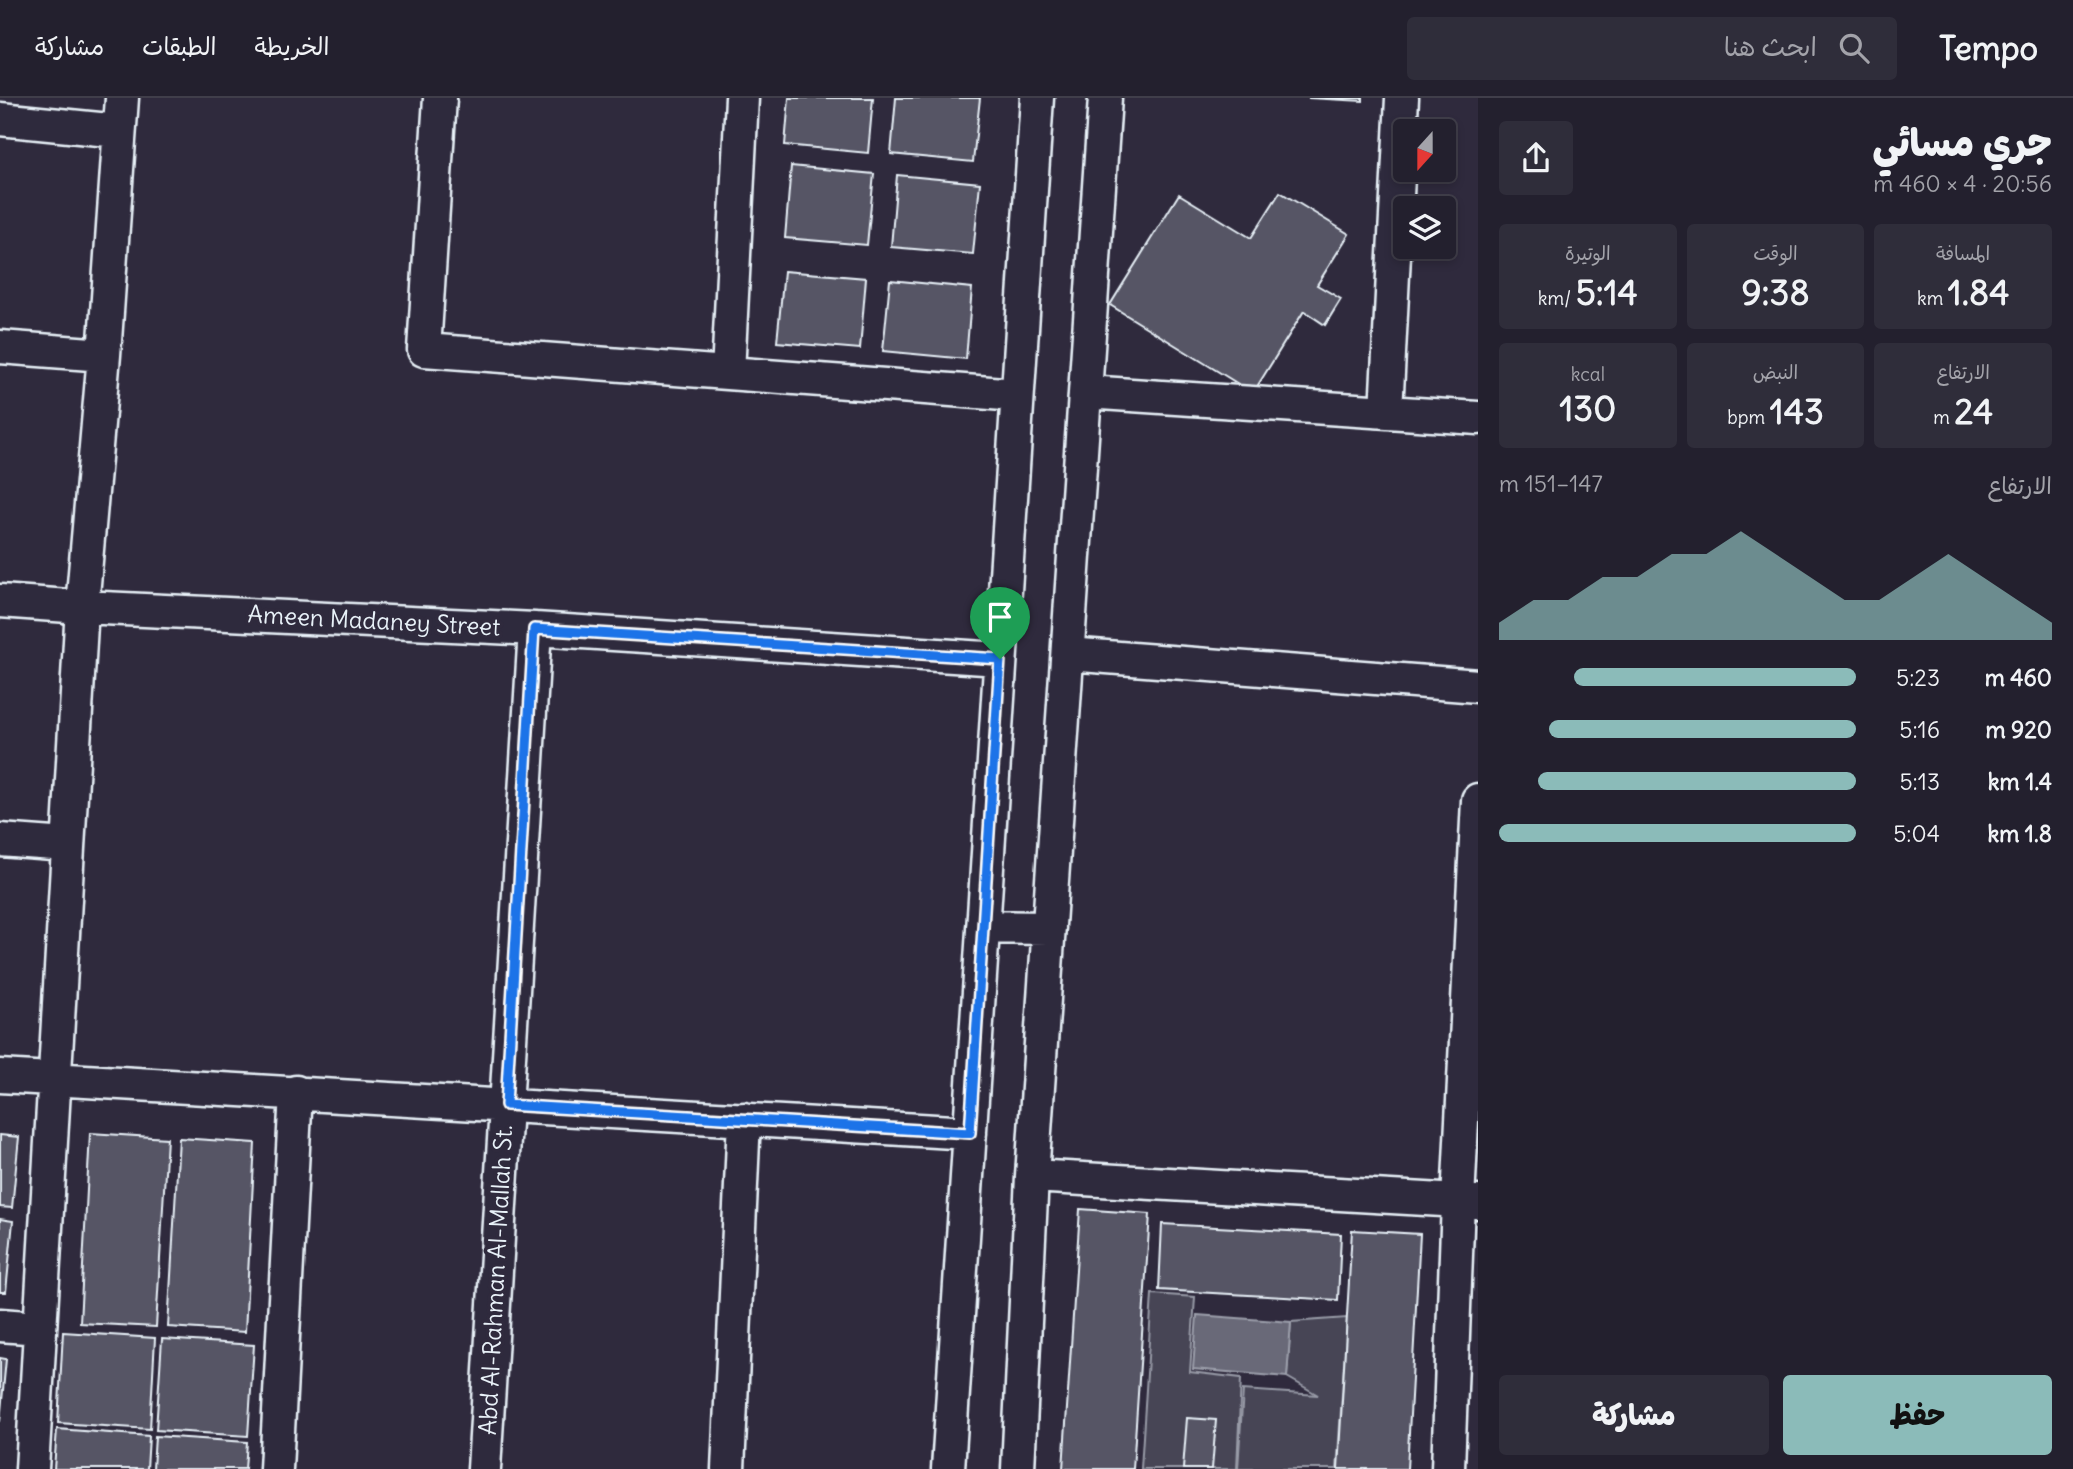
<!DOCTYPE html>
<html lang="ar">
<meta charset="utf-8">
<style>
body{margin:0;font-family:Delius,"Playpen Sans Arabic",sans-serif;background:#2f2d3a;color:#f1f3f6;direction:rtl;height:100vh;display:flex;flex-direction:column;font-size:26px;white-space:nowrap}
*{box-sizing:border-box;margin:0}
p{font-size:23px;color:#a3a3aa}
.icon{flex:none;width:38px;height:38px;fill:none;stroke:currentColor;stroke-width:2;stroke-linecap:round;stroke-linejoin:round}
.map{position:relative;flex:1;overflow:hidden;direction:ltr}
.side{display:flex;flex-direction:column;background:#23202e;width:595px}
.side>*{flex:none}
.needle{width:46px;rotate:201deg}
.buttons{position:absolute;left:1393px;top:21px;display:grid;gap:14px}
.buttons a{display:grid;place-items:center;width:63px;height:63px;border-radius:7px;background:#23202e;box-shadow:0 4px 10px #0003,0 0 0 2px #403e4a;font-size:35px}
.pin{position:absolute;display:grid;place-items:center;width:60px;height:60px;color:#fff;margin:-72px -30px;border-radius:50% 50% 50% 0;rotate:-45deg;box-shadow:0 0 7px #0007}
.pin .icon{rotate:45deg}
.round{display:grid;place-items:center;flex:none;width:74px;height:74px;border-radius:7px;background:#2f2d3a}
.summary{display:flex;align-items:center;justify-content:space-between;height:119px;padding:0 21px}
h1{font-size:38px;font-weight:800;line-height:52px}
.metrics{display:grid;grid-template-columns:repeat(3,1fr);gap:10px;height:119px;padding:7px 21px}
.metrics div{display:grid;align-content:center;border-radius:7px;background:#2f2d3a;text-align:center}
.metrics b{font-size:35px;font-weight:800}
.metrics small{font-size:19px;font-weight:400}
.metrics p{font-size:19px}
.chart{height:196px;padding:14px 21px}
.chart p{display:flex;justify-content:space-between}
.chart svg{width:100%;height:126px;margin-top:7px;fill:#8bbbb9;opacity:.7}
.cta{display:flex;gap:14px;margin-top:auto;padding:14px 21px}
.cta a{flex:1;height:80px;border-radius:7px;background:#8bbbb9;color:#111;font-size:28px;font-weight:800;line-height:80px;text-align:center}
.cta a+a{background:#2f2d3a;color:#f1f3f6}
ul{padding:0 21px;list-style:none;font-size:23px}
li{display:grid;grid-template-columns:112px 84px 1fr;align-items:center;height:52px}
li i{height:18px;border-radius:9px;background:#8bbbb9}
header{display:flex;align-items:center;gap:42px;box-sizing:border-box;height:98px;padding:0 35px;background:#23202e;border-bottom:2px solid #403e4a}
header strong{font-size:33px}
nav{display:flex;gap:38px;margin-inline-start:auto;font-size:24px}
.search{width:490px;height:63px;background:#2f2d3a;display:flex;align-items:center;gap:18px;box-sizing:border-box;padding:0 24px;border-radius:7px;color:#a3a3aa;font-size:26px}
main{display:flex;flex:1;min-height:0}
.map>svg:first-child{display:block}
.green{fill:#464455;stroke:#979aa6;stroke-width:2}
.water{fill:#696978;stroke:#9c9fab;stroke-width:2}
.building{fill:#575565;stroke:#e8f1f8;stroke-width:2}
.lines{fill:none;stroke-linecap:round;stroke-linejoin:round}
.minor-casing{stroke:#e8f1f8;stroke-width:37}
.minor{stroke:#2f2a3d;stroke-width:32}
.route-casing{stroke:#fff;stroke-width:14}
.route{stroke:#1a73e8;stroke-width:9}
.labels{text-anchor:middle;stroke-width:7;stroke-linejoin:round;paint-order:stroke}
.street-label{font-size:24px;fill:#e8f1f8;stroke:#2f2a3d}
</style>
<header>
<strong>Tempo</strong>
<div class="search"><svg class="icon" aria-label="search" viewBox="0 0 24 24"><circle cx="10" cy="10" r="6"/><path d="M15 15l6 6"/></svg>ابحث هنا</div>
<nav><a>الخريطة</a><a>الطبقات</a><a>مشاركة</a></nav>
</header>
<main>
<section class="side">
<div class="summary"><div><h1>جري مسائي</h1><p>20:56 · 4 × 460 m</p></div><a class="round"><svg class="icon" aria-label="share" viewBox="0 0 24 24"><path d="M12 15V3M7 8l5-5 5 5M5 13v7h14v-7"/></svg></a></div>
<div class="metrics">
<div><p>المسافة</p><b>1.84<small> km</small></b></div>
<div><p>الوقت</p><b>9:38</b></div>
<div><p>الوتيرة</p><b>5:14<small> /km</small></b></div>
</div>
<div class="metrics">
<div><p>الارتفاع</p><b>24<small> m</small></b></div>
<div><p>النبض</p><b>143<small> bpm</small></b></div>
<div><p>kcal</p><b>130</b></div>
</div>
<div class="chart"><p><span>الارتفاع</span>147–151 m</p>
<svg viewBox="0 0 160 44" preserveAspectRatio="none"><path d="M0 44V38L10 30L20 30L30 22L40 22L50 14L60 14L70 6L80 14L90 22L100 30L110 30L120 22L130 14L140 22L150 30L160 38V44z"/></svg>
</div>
<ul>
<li><b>460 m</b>5:23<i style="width:79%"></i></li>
<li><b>920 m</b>5:16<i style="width:86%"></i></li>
<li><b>1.4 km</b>5:13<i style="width:89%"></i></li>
<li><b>1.8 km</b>5:04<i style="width:100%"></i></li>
</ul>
<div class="cta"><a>حفظ</a><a>مشاركة</a></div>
</section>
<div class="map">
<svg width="1478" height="1371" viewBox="0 0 1478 1371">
<rect width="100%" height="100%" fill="#2f2a3d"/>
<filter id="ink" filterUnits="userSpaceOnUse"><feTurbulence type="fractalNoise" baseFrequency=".0143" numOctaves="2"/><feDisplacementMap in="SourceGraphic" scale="14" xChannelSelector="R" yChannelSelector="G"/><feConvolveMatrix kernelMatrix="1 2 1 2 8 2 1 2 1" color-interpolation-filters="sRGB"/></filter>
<g filter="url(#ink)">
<path class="green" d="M1152 1196 1195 1199 1190 1274 1241 1280 1237 1371H1141Z
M1347 1220 1337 1371H1238L1243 1292 1318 1297 1287 1279 1291 1224Z"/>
<path class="water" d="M1197 1217 1291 1224 1287 1279 1193 1271Z"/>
<path class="building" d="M789 0H873L868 55 785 47Z
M896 0H980L973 64 891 56Z
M1308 0H1363V3Z
M791 68 874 76 867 147 785 140Z
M897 77 980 85 973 156 891 149Z
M1280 94 1349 136 1317 187 1341 201 1325 227 1304 213 1253 295 1110 207 1179 96 1251 140Z
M784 173 866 180 860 251 777 244Z
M890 182 972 190 966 261 883 253Z
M90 1035 167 1040 156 1229 80 1225Z
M0 1037 19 1039 12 1110 0 1109Z
M179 1040 255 1045 245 1234 168 1229Z
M1080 1111 1150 1116 1133 1371H1063Z
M0 1121 13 1123 6 1194H0Z
M1162 1126 1341 1136 1338 1202 1159 1192Z
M1352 1132 1420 1136 1407 1371H1338Z
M63 1234 155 1240 150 1331 58 1325Z
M162 1241 254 1247 248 1338 156 1332Z
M0 1260 6 1261 0 1324Z
M1187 1320 1216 1322 1212 1371H1183Z
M57 1331 149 1338 147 1371H54Z
M155 1338 247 1344 245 1371H153Z"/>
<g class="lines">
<g class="minor-casing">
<path id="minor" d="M440 0 424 252 1017 297
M0 21 119 33
M0 249 104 257
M728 275 742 0
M1086 294 1478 320
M1386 314 1402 0
M0 503 82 509 535 531 1000 561
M1068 556 1478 588
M0 742 67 747
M983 829 1049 830
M0 978 970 1035
M1032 1078 1477 1104
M0 1227 40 1230
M32 1371 82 509 104 257 122 0
M276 1371 296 994
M484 1371 535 531
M728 1371 744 1021
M948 1371 1037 0
M1018 1371 1032 1078 1105 0
M1448 1371 1458 1103 1478 702"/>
</g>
<use href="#minor" class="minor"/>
</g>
</g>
<g class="lines" filter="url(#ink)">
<g class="route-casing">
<path id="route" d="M534 531 1000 561 970 1035 506 1007Z"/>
</g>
<use href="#route" class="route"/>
</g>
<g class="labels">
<g class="street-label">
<text transform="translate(374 523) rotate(3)" y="8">Ameen Madaney Street</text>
<text transform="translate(496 1182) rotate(-87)" y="8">Abd Al-Rahman Al-Mallah St.</text>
</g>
</g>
</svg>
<div class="buttons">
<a><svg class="needle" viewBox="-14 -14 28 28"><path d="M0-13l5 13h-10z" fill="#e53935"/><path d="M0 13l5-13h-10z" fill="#a3a3aa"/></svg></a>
<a><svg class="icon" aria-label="layers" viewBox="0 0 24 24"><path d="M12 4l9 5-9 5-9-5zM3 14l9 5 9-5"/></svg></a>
</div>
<div class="pin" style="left:1000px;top:561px;background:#1e9e55"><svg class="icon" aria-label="arrive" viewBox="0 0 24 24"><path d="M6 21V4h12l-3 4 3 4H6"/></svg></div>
</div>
</main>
